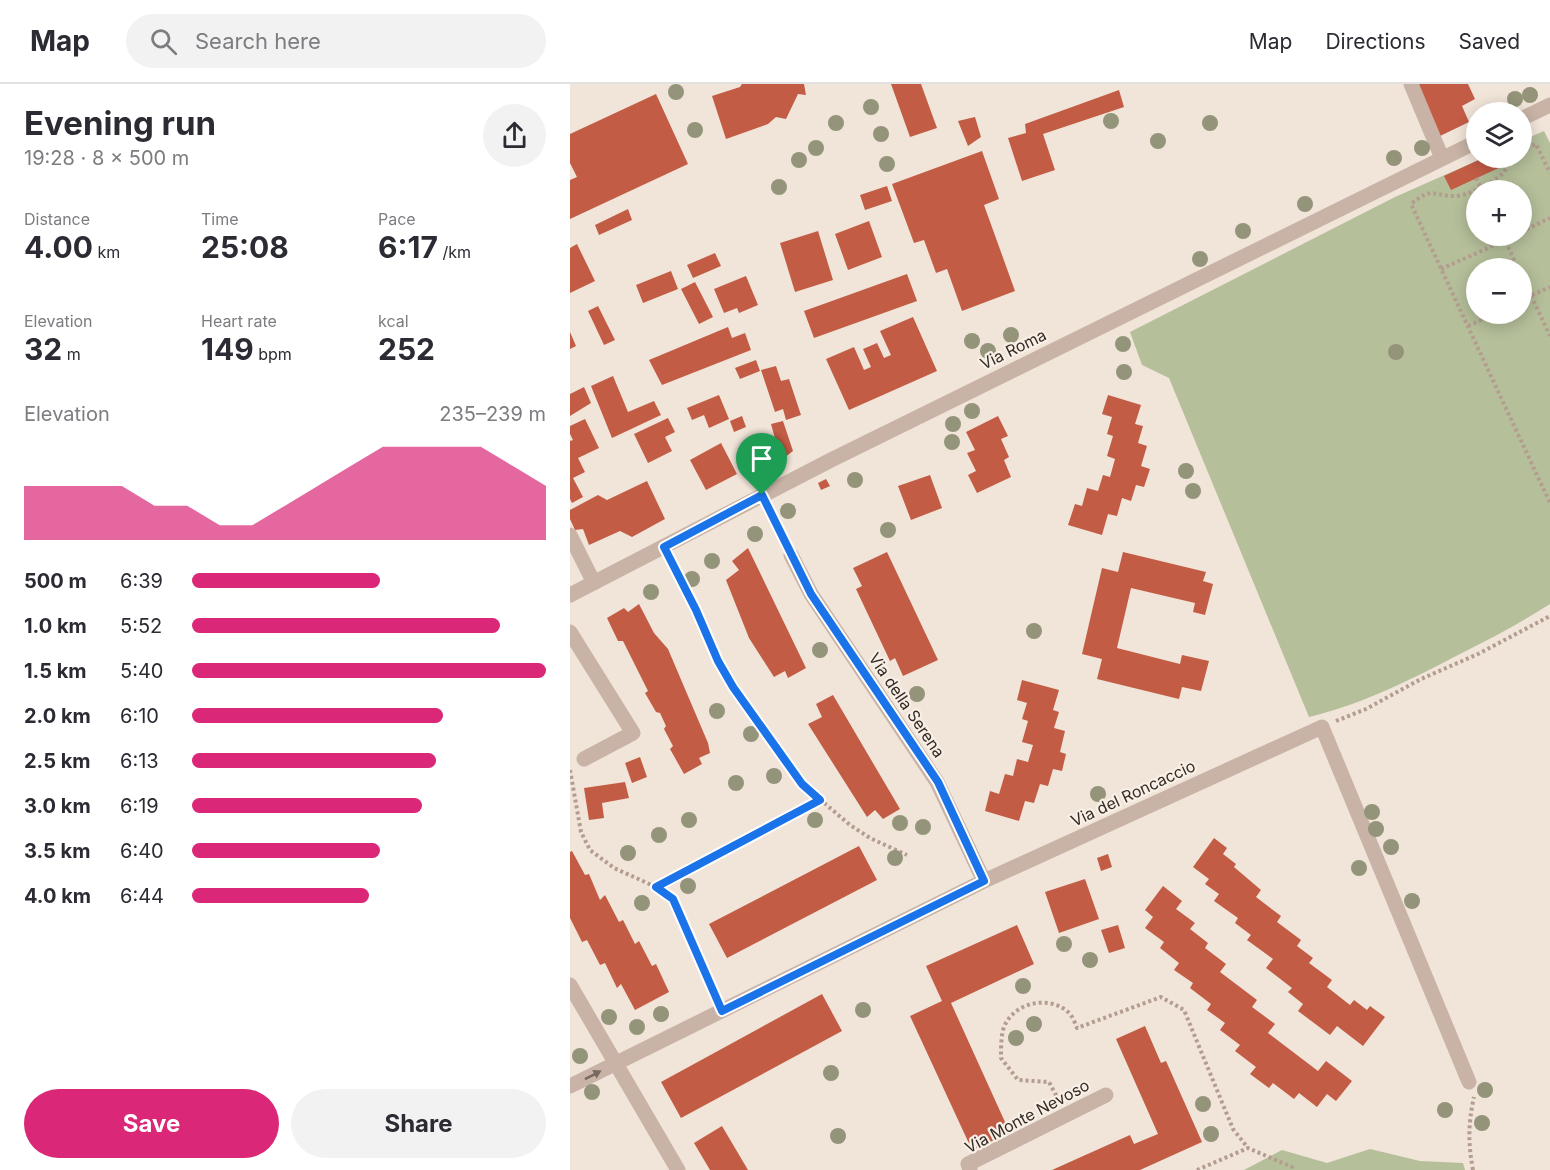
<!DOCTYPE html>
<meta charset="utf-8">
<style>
body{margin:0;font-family:Inter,sans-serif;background:#f2f2f3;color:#2b2b33;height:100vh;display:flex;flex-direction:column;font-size:22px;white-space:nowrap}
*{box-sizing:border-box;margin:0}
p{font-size:20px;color:#7c7c81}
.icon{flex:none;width:33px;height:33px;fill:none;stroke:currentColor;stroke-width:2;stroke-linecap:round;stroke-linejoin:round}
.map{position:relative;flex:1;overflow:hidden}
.panel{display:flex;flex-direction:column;background:#fff;width:570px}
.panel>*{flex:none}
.tools{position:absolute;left:896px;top:18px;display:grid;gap:12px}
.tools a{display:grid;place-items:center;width:66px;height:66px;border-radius:50%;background:#fff;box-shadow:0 3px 15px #0003;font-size:30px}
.pin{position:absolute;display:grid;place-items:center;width:51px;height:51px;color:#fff;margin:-62px -26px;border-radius:50% 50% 50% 0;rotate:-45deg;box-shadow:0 0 6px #0007}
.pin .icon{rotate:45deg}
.round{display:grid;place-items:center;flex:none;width:63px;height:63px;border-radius:32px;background:#f2f2f3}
.head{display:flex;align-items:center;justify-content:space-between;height:102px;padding:0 24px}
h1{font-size:33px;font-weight:700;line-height:45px}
.metrics{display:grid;grid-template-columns:repeat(3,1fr);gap:9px;height:102px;padding:6px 24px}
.metrics div{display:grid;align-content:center}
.metrics b{font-size:30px;font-weight:700}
.metrics small{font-size:16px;font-weight:400}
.metrics p{font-size:16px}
.chart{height:168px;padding:12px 24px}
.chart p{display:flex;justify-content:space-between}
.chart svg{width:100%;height:108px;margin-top:6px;fill:#db2777;opacity:.7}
.cta{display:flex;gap:12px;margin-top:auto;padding:12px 24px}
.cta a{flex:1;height:69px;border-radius:36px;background:#db2777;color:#fff;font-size:24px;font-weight:700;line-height:69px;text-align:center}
.cta a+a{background:#f2f2f3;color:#2b2b33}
ul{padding:0 24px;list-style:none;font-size:20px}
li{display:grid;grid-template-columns:96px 72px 1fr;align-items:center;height:45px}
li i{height:15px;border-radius:8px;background:#db2777}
header{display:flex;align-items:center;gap:36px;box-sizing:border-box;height:84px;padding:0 30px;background:#fff;border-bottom:2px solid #e1e1e2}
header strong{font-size:28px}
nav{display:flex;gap:33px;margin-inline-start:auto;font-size:21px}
.search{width:420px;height:54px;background:#f2f2f3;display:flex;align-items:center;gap:15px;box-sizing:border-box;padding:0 21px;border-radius:33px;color:#7c7c81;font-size:22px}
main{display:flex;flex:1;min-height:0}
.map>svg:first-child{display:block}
.green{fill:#b5bf9a;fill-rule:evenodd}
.building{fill:#c35c45}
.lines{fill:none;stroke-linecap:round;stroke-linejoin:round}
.path{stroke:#b49d90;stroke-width:4;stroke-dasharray:3 3;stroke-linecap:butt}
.minor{stroke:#c8b3a6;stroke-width:15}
.tree{fill:#939479}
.oneway{fill:#776860}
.route-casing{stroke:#fff;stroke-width:12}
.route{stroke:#1a73e8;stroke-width:8}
.labels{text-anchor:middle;stroke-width:4.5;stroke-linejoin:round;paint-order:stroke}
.street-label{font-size:16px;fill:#342a27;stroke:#f8efe5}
</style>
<header>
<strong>Map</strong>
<div class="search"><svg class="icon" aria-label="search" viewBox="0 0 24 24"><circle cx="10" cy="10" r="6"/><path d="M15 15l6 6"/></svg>Search here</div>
<nav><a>Map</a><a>Directions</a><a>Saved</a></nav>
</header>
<main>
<section class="panel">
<div class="head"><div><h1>Evening run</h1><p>19:28 · 8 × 500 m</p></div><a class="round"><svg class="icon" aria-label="share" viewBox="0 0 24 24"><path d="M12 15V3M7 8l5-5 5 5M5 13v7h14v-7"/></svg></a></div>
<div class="metrics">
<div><p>Distance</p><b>4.00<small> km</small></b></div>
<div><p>Time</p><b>25:08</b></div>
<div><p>Pace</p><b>6:17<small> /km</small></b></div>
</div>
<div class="metrics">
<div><p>Elevation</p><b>32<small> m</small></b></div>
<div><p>Heart rate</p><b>149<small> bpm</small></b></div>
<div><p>kcal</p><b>252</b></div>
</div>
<div class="chart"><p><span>Elevation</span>235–239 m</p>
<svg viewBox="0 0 160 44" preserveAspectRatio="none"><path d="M0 44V22L10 22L20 22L30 22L40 30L50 30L60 38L70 38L80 30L90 22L100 14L110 6L120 6L130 6L140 6L150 14L160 22V44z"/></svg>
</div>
<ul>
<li><b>500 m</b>6:39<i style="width:53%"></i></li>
<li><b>1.0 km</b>5:52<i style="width:87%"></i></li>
<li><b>1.5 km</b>5:40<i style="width:100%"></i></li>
<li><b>2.0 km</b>6:10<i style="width:71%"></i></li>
<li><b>2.5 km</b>6:13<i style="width:69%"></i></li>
<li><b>3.0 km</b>6:19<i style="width:65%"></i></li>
<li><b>3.5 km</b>6:40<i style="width:53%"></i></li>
<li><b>4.0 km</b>6:44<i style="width:50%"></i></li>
</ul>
<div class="cta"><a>Save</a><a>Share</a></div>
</section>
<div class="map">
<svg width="980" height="1086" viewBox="0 0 980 1086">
<rect width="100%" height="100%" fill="#f1e4d9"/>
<path class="green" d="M974 47 980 59V520C952 538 922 554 892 569 842 595 793 620 739 633L599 294 572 281 560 248 825 113 913 74H951V57ZM906 106H951V152H906ZM906 184H951V230H906Z
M800 1065 850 1077 893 1079 895 1086H674L712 1066 757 1079Z"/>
<path class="building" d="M172 0H234L236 11 228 10 216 35 206 33 198 40 156 55 142 12 170 3Z
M321 0H351L367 44 340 53Z
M845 0H898L905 15 892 22 899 38 868 53Z
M549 6 554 23 473 50 485 86 452 97 438 54 456 49 455 40Z
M86 10 118 80 0 135V96L7 93 0 79V50Z
M405 33 411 53 398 62 388 37Z
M412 67 429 115 414 121 445 207 392 227 377 185 366 189 354 156 344 159 322 100Z
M913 74H929L933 82 881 106 874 92Z
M317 102 322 117 295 126 290 111Z
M58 125 62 136 29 151 25 141Z
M299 137 312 173 278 186 265 150Z
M248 147 263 196 225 208 210 159Z
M7 160 25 197 0 209V164Z
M145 169 151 182 123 194 117 181Z
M101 187 108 205 73 219 66 201Z
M337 190 347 217 244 254 234 227Z
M176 192 188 221 169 229 167 224 154 229 144 205Z
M125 198 143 233 129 240 111 205Z
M28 222 45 256 34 261 18 227Z
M343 233 367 287 279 326 256 275 284 263 294 286 301 283 293 265 307 259 314 274 321 271 310 247Z
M158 243 162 254 175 249 181 266 92 301 79 276Z
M0 248 6 262 0 265Z
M186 276 190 287 170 295 165 284Z
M206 282 211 297 219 295 231 331 216 336 213 325 205 328 191 286Z
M43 292 58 328 84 317 91 331 42 354 21 302Z
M14 303 21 319 0 332V310Z
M149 311 159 335 139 344 134 331 122 336 117 324Z
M538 311 571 321 565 340 573 342 568 359 577 362 571 382 580 385 574 403 566 401 561 417 552 414 547 432 538 430 532 451 498 441 505 420 512 422 517 404 528 407 533 391 540 393 545 375 537 372 543 352 537 350 542 333 532 330Z
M172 332 176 343 164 348 160 337Z
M428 332 438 352 431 355 439 373 434 376 441 393 407 409 398 391 406 387 397 369 405 366 396 348Z
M98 334 105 348 95 353 102 367 78 379 64 350Z
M15 335 29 364 8 374 15 388 3 394 13 413 2 419 0 415V357L3 356 0 350V342Z
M213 337 223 367 211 376 201 340Z
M151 359 167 390 136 406 120 376Z
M360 391 372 424 341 436 328 402Z
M256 395 260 402 251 406 248 399Z
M77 397 95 435 62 453 50 447 19 461 13 445 5 446 0 435V426L28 411 37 416Z
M178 464 236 584 218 594 215 587 204 593 179 554 156 496 169 486 162 477Z
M317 468 368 576 333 592 325 574 320 577 286 505 292 502 283 484Z
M553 468 636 488 633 497 643 500 635 531 623 528 625 519 561 504 547 564 610 580 612 571 639 577 631 607 612 603 609 615 527 595 532 575 512 570 532 484 548 488Z
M69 520 84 549 98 565 138 659 140 669 129 674 132 680 114 690 100 665 103 662 94 645 96 642 90 629 86 628 75 609 78 607 53 557H48L37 534 54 524 58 528Z
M452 596 489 606 483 626 489 628 484 644 495 647 490 668 496 670 492 687 483 685 478 702 470 700 464 719 455 717 449 737 415 727 420 707 429 710 435 690 443 692 447 675 458 678 463 661 452 658 458 637 452 635 457 619 447 616Z
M263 611 330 725 313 735 305 726 297 733 238 640 252 633 246 620Z
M70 673 77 693 62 699 55 679Z
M55 698 59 714 32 719 34 734 19 736 14 704Z
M644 754 657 764 653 770 666 780 664 783 691 806 686 813 711 832 707 838 731 856 727 862 743 874 739 879 762 896 757 903 780 921 784 916 797 926 800 922 815 933 793 962 767 942 760 951 728 927 733 920 718 908 722 904 696 884 703 875 677 856 681 851 665 839 668 834 644 817 649 810 635 800 639 795 623 783Z
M289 762 307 796 157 874 139 840Z
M2 767 15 791 19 790 30 816 35 811 49 838 53 836 65 860 69 857 82 882 86 880 99 908 65 926 51 900 47 904 35 879 30 881 17 856 12 858 0 834V768Z
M538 770 542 783 531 787 527 774Z
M515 795 529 835 489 849 475 808Z
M593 802 612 817 606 825 625 839 620 845 638 859 635 864 656 880 650 888 687 916 682 923 705 940 698 949 748 987 756 977 782 997 766 1017 757 1010 747 1023 729 1009 724 1015 703 999 699 1004 680 990 686 983 665 967 670 961 650 946 655 939 637 926 641 920 620 904 623 899 604 886 609 879 590 864 594 858 575 844 583 833 575 826Z
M447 841 464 880 381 919 440 1049 402 1066 340 932 372 917 356 882Z
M548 841 555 864 539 869 531 846Z
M252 910 272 947 111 1034 91 998Z
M575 942 591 979 596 977 632 1058 570 1086H482L560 1051 564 1060 588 1050 546 955Z
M152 1042 178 1086H140L124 1059Z"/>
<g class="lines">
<path class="path" d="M951 66 966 60 980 89
M941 74C939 79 936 86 932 90 922 99 898 112 885 112 862 112 864 102 841 120L980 419
M906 94 912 106
M951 148 980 134
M933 152 948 184
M871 185 945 152
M951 190 980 252
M951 216 980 203
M898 242 924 230
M199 425 214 456
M101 478 126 526 148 577 163 603 232 700 280 741 300 754 337 771
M766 637 796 625 851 595 908 570 980 532
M0 686 11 748 20 766 44 784 86 803 103 815 146 912
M86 803 249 716
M489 1017 479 998 448 996 431 974C431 965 431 954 433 946 441 919 478 910 498 928 502 931 505 939 507 944L591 913 614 926 663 1045 678 1064
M627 1086 678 1064 722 1083V1086
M903 1086C898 1059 898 1040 904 1013"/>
<path class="minor" d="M841 0 872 74
M951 35 980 21
M0 451 24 499
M221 471 241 510 367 698 414 797
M0 511 261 376 906 58
M0 548 63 649 14 675
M0 901 108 1086
M0 1002 414 797 752 643 899 998
M400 1086 398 1080 536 1011"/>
</g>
<g class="tree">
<circle cx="106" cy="8" r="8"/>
<circle cx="960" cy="11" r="8"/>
<circle cx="945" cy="15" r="8"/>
<circle cx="301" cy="23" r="8"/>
<circle cx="541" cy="37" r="8"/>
<circle cx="266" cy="39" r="8"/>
<circle cx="640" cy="39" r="8"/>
<circle cx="125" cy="46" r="8"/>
<circle cx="311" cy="50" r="8"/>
<circle cx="588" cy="57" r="8"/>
<circle cx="246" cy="64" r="8"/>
<circle cx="852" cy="64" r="8"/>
<circle cx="824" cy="74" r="8"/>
<circle cx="229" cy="76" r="8"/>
<circle cx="317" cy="80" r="8"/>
<circle cx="209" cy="103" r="8"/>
<circle cx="735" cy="120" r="8"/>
<circle cx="673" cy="147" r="8"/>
<circle cx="630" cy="175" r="8"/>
<circle cx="441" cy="251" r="8"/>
<circle cx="402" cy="257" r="8"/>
<circle cx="553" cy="260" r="8"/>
<circle cx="418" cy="267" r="8"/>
<circle cx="826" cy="268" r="8"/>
<circle cx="554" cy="288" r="8"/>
<circle cx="402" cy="327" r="8"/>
<circle cx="383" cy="340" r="8"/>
<circle cx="382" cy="358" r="8"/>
<circle cx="616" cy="387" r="8"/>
<circle cx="285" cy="396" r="8"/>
<circle cx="623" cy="407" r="8"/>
<circle cx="218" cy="427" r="8"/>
<circle cx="318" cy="446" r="8"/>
<circle cx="185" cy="450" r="8"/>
<circle cx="142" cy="477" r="8"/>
<circle cx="122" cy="495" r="8"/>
<circle cx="81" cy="508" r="8"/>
<circle cx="464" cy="547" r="8"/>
<circle cx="250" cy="566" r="8"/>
<circle cx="347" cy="610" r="8"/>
<circle cx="147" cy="627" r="8"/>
<circle cx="181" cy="650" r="8"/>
<circle cx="204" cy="692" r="8"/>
<circle cx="166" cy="699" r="8"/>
<circle cx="528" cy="710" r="8"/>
<circle cx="802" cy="728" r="8"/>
<circle cx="119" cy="736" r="8"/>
<circle cx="245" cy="736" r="8"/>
<circle cx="330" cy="739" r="8"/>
<circle cx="353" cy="743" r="8"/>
<circle cx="806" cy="745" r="8"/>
<circle cx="89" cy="751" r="8"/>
<circle cx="821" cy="763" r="8"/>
<circle cx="58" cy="769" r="8"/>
<circle cx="325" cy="774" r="8"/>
<circle cx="789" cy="784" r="8"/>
<circle cx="118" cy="802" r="8"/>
<circle cx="842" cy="817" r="8"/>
<circle cx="72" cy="819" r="8"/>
<circle cx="494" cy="860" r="8"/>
<circle cx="520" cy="876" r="8"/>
<circle cx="453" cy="902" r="8"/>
<circle cx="293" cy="926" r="8"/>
<circle cx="91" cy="930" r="8"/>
<circle cx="39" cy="933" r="8"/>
<circle cx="464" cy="940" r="8"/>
<circle cx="67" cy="943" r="8"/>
<circle cx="446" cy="954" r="8"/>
<circle cx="10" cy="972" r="8"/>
<circle cx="261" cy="989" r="8"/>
<circle cx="915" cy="1006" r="8"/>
<circle cx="22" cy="1008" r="8"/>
<circle cx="633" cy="1020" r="8"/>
<circle cx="875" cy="1026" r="8"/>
<circle cx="912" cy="1039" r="8"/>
<circle cx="641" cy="1050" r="8"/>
<circle cx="268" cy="1052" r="8"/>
</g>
<defs><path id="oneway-solid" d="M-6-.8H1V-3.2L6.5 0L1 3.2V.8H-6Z" transform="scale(1.5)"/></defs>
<use class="oneway" href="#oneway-solid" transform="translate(23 991) rotate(-27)"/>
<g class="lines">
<g class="route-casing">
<path id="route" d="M192 411 241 510 368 698 414 797 152 927 103 815 86 803 250 716 232 700 163 603 148 577 126 526 94 463Z"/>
</g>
<use href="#route" class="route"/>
</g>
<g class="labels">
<g class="street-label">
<text transform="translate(443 265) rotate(-26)" y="6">Via Roma</text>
<text transform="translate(337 621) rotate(56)" y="6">Via della Serena</text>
<text transform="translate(563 709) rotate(-25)" y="6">Via del Roncaccio</text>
<text transform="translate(457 1032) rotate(-28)" y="6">Via Monte Nevoso</text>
</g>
</g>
</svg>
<div class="tools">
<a><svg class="icon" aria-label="layers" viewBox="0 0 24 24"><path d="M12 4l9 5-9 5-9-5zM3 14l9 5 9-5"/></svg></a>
<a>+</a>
<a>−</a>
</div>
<div class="pin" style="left:192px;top:411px;background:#1e9e55"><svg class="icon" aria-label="arrive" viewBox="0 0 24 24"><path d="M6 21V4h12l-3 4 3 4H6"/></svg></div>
</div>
</main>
